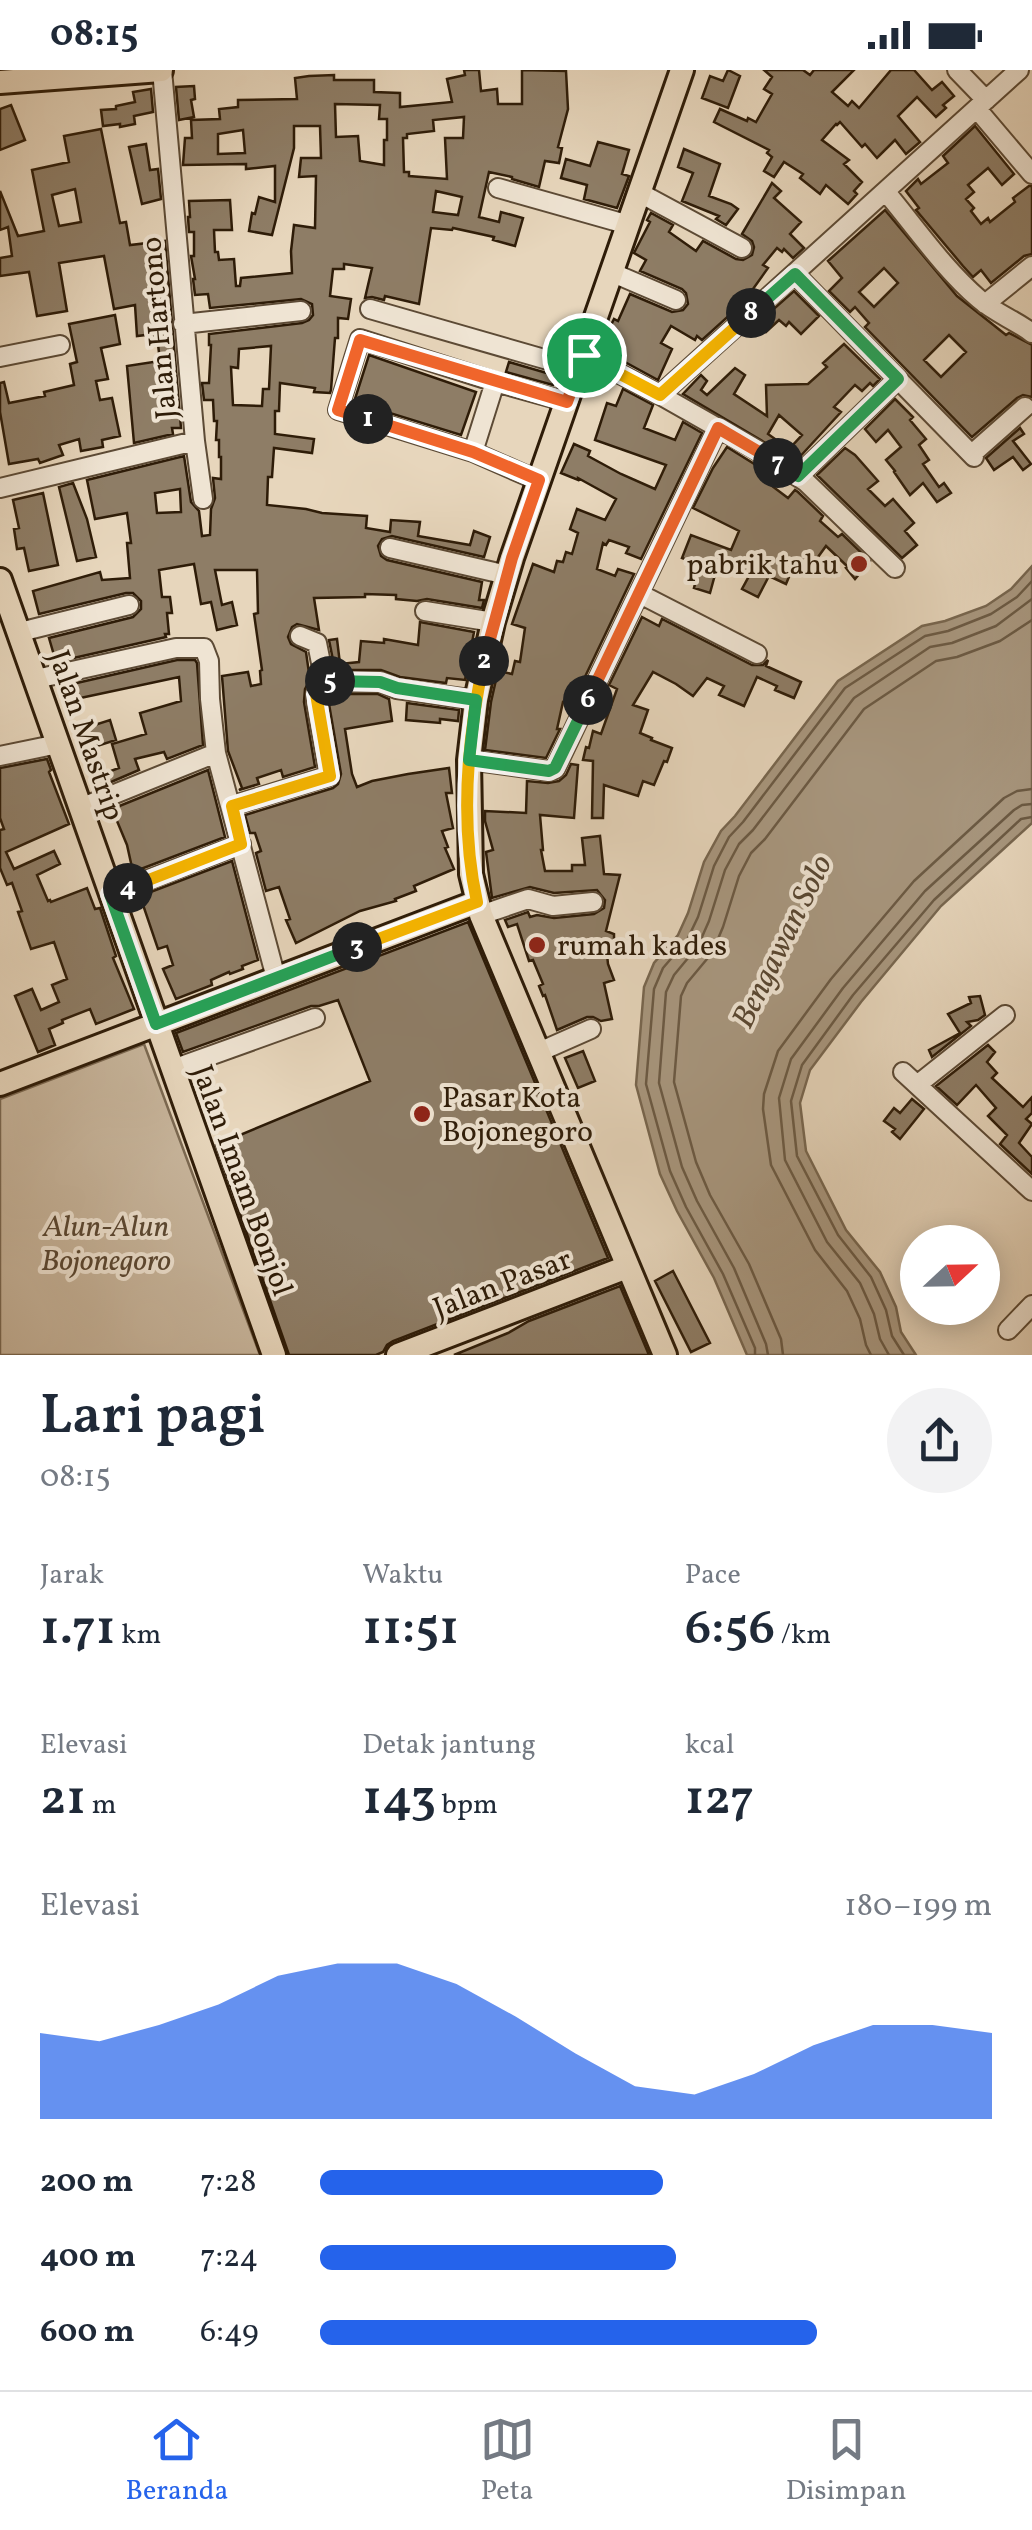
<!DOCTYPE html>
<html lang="id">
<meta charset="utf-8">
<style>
body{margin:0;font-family:Vollkorn,serif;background:#f2f2f3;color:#1f2937;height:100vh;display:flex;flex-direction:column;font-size:38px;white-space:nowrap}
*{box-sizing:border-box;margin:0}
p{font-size:32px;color:#747a83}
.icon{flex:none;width:55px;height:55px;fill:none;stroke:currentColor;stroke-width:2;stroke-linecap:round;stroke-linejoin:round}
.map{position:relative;height:1285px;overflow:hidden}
.drawer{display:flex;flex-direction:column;background:#fff;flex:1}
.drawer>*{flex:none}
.needle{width:65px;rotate:68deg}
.buttons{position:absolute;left:900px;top:1155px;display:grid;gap:20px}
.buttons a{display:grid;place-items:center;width:100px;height:100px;border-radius:50%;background:#fff;box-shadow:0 5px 25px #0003;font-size:50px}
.pin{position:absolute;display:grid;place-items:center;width:85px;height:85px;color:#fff;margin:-42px;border:5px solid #fff;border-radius:50%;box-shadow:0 2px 10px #0007}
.km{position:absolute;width:50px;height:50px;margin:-25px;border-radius:50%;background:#222;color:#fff;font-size:28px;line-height:50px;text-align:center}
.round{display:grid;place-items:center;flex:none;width:105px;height:105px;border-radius:52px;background:#f2f2f3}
.headline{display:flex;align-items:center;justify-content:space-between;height:170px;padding:0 40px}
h1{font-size:55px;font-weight:600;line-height:75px}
.figures{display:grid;grid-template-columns:repeat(3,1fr);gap:15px;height:170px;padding:10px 40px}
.figures div{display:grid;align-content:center}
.figures b{font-size:50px;font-weight:600}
.figures small{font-size:28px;font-weight:400}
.figures p{font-size:28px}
.chart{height:280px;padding:20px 40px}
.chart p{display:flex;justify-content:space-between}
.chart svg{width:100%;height:180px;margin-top:10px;fill:#2563eb;opacity:.7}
ul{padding:0 40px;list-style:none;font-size:32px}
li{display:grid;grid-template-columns:160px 120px 1fr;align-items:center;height:75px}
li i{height:25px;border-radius:12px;background:#2563eb}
.status{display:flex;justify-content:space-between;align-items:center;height:70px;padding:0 50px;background:#fff;direction:ltr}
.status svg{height:28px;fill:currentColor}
.tab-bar{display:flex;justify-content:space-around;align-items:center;height:140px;border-top:2px solid #e0e1e3;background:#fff;font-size:28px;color:#747a83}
.tab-bar a{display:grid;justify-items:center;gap:5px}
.tab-bar .current{color:#2563eb}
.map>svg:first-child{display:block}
.green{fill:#c8b69d;stroke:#7b6952;stroke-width:2.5}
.water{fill:#a8977f;stroke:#77664f;stroke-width:2.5}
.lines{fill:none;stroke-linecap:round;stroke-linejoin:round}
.shore{stroke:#6b5a44;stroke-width:2.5}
.building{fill:#8e7d66;stroke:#2e1c08;stroke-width:2.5;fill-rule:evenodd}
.minor-casing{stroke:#5c4a35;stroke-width:22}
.major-casing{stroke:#2e1c08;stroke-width:28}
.minor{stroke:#efe4d3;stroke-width:18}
.major{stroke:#e7d6bc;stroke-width:22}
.split-1-casing{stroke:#fff;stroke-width:20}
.split-2-casing{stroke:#fff;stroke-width:20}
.split-3-casing{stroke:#fff;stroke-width:20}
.split-4-casing{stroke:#fff;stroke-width:20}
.split-5-casing{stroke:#fff;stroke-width:20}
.split-6-casing{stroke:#fff;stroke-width:20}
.split-7-casing{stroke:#fff;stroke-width:20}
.split-8-casing{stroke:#fff;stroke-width:20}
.split-9-casing{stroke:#fff;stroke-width:20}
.split-1{stroke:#f0652b;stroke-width:12}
.split-2{stroke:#f0652b;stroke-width:12}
.split-3{stroke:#f5b400;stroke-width:12}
.split-4{stroke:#22a559;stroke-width:12}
.split-5{stroke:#f5b400;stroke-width:12}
.split-6{stroke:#22a559;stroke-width:12}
.split-7{stroke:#f0652b;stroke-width:12}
.split-8{stroke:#22a559;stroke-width:12}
.split-9{stroke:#f5b400;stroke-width:12}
.poi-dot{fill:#8f2418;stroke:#efe4d3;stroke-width:4}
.labels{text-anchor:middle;stroke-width:8;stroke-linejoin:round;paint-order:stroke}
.street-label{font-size:30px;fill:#2e1c08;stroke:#efe4d3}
.poi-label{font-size:30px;fill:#2e1c08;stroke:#efe4d3;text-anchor:start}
.park-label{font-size:30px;font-style:italic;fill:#5c4a35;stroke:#efe4d3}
.water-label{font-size:32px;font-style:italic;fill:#594732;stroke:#efe4d3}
</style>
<div class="status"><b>08:15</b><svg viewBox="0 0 49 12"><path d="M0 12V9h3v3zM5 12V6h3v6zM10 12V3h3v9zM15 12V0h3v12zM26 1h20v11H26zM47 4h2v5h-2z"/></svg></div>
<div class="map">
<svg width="1032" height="1285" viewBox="0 0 1032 1285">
<rect width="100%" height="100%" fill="#e7d6bc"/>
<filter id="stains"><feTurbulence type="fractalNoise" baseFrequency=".002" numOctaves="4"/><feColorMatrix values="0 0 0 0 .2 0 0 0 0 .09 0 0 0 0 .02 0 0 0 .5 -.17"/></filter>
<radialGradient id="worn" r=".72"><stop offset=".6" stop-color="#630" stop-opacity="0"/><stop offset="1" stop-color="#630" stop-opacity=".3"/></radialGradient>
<path class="green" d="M144 974 260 1285H0V1029Z"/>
<path class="water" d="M1032 496V753L941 836 861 932 810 1000 800 1033 806 1081 846 1160 880 1202 896 1237 901 1262 916 1285H747L714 1208 677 1141 660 1104 636 1015 644 917 654 893 678 865 688 843 704 792 721 761 735 746 838 611 922 556 945 551 986 536 1011 519Z"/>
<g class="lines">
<path class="shore" d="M755 1285V1278L723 1204 686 1137 670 1101 646 1014 654 919 663 898 687 870 698 847 714 796 729 767 743 752 845 618 925 566 948 561 991 544 1017 527 1032 511
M768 1285 766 1274 734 1198 697 1131 682 1097 659 1013 666 922 674 905 698 876 709 851 725 800 739 774 753 760 854 628 930 577 952 573 996 556 1032 529
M783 1285 781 1269 749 1194 710 1125 696 1092 674 1012 681 926 687 913 712 883 723 857 739 806 751 783 765 769 864 639 936 591 957 587 1000 571 1032 550
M871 1285 866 1275 860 1249 847 1221 815 1180 771 1095 763 1039 764 1024 778 981 831 909 914 811 1004 728 1017 721 1032 719
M889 1285 880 1269 874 1244 860 1213 827 1172 785 1090 779 1028 791 989 843 918 925 821 1014 740 1022 735 1032 734
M904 1285 892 1266 886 1240 871 1207 838 1165 797 1086 791 1031 802 995 853 925 934 830 1021 749 1032 747"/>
</g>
<path class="building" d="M464 0H479L481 21 497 19 498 34H522V0L566 1 568 39 558 77 562 78 559 93 545 91 539 117 512 109V107L489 102 479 147 499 152 501 142 523 148 515 176 493 170 494 167 453 158 452 160 431 158 419 234 385 226 384 230 372 227 365 228 372 198 344 194V199H333L330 226 351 229 348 249 338 248V268H335L331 320 330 323 314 322 315 318 280 313 279 341H275V364L314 369 312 383 274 378 272 407H268L267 435 306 439 322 443 367 446 366 458 390 462 391 450 420 452 418 466 470 475 474 461 490 467 484 487 392 466 382 469 378 476 381 486 387 490 482 512 479 530H484L482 538 427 529 417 531 396 529V525L365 524V527L314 528 319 560 297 554 292 557 288 567 291 574 306 582 310 610 305 619 304 632 315 697 283 707 281 700 257 708 259 714 239 720 242 718 228 681 222 606 248 602 251 616 261 614 260 601 262 600 254 544 258 543 257 500H215L222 535 232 532 237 555 217 560 211 532 201 534 194 494 159 500 162 527H170L172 543H167L169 564H165L166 567 56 592 49 568 133 547 141 539V531L133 523H126L39 544 33 521 100 502 102 510 130 508 127 473H131L127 443 95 449 87 410 184 386 191 432 199 441 202 466 210 465 211 439 215 428 213 408 221 409V387H219V370H216L217 351H214L213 330H204L202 313H209L211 275H209V264L302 253 309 250 313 245 312 234 301 229 210 238 208 224 195 225 193 209H195L191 186H194V162H189L188 147H190L189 131 230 130 232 160H214L215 182H218L219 190 234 189 236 216H240L241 208 292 203 291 181 294 155 315 158 316 106 299 107 301 88H321L320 56H294V78L272 165 249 161 252 143 255 144 259 127 275 132V96L246 99V94L183 95 185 68H192L191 50 220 49 219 39 238 37V30L297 29 295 8 309 6 334 5V10H374V22L400 23V37L452 32 447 9 465 5ZM335 34 380 35 379 49H387V70H384V95L360 91 358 66 336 67ZM464 47 463 68H445L447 109 409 106V102H404L403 68H407V64L434 61 433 50ZM243 60 245 83 218 84V64ZM436 121 462 127 458 145 433 142ZM271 276 269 319H263L262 336 233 335 231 297 238 298 239 279ZM180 419 181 442 157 443 155 423Z
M728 0 740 6 728 38 702 28 710 6 723 11Z
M764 0H803L810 5 814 0H854L832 22 848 36 852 31 859 38 891 0H914L932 20 942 12 954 26 943 35 946 38 936 47 917 27 898 46 920 72 906 84 895 70 877 88 865 74 862 77 840 52 837 55 836 54 822 70 849 90 844 94 862 112 854 121 857 124 848 134 826 115 820 124 800 108 803 104 784 92 774 107 764 101 772 87 767 83 769 80 714 52 720 39 747 51 748 48 756 52 772 24 764 19 772 7Z
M194 16 195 29 191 30 194 47 179 50 176 17Z
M151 19 153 42 134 46 135 54 120 57V54L103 56 101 40 116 39V36L135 32 133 22Z
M11 35 25 70 0 80V39Z
M975 56 1014 104 1002 115 988 98 968 115 974 122 966 129 974 138 971 141 981 154 988 148 990 152 1015 132 1013 128 1029 116H1032V184L1024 186 991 213 981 200 973 207 963 196 916 140 919 138 906 121 918 109 921 114 948 93 943 86Z
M101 59 120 153 126 152 130 175 165 171 181 358H172L173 364 134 373 127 296 160 291 157 266 154 267V264L137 266 135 235 114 239 104 186 59 193 67 241 37 246 29 202 0 206V188L12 186 8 157 0 160V121L18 166 44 161 32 100 69 92 64 66ZM75 119 81 152 59 156 52 125Z
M598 72 629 80 622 104 629 106 617 138 584 129 587 115 561 108 566 89 590 96Z
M146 74 150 100 158 99 161 129 142 134 129 77Z
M684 79 720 94 709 126 731 134 738 139 726 155 716 149 719 146 682 131 693 103 678 97Z
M772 113 781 121 774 128 801 152 790 164 804 178 793 188 784 179 782 182 777 178 763 195 768 198 743 233 702 270 697 266 695 270 671 256 661 273 672 279 658 310 612 285 618 272 606 265 614 249 618 251 630 224 672 242 683 240 688 234 686 223 682 219 640 201 646 190 634 183 650 152 647 150 651 143 673 155 669 162 696 181 703 171 736 189 743 190 752 185 754 177 752 171 742 164Z
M885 140 957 226 1006 265 1009 263 1032 275V327L1023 325 1017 328 972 367 865 257 869 253 855 237 850 242 829 221 842 208 828 191ZM884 198 898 213 874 237 859 222ZM949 265 966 282 941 307 924 290Z
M794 221 819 246 801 264 789 252 786 256 779 250 766 262 758 253Z
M115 245 120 274 101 278 108 309 96 311 100 330 112 328 120 366 102 370 103 377 81 381 79 369 59 375 63 385 40 393 38 389 9 394 0 342V313L4 312 9 333 45 326 44 322 74 315 70 294 77 292 69 254Z
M844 274 880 309 873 316 870 313 862 321 855 315 834 337 841 342 796 391 683 324 701 305 707 311 701 320 707 325 735 298 745 305 734 324 767 346 766 315 808 314 827 297 823 293ZM779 345 802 365 789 379 768 364Z
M369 285 476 322 461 365 354 332Z
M509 292 557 306 553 315 506 302Z
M623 319 653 335 644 358 675 370 683 352 702 363 641 489 626 483 629 477 609 470 606 475 603 473 597 499 615 506 618 499 634 504 572 634 563 632 557 659H560L546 688 485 680 491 632 498 601 512 604 515 591 520 592 525 558 512 554 533 494 554 502 557 491 563 492 566 482 572 484 578 463 570 459 577 439 605 450 616 429 578 408V410L561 403 574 374 590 381 588 386 621 404 655 419 666 395 595 370 607 333 616 336Z
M895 329 913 347 910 350 926 369 919 375 929 390 923 394 939 417 944 413 951 423 937 432 923 413 910 425 894 402 895 401 886 390 901 377 888 360 876 372 865 359Z
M1020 358 1024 364 1013 371 1031 394 1023 400 1013 387 994 400 986 388Z
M727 377 777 408 772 416 788 428 795 420 798 422 823 446 820 451 838 467 842 464 870 491 855 509 846 498 848 497 826 476 813 494 804 487 793 503 791 502 786 514 769 506 758 527 742 519 749 506 742 503 745 498 725 490 720 503 716 501 710 523 694 518 700 495 682 488 691 465 731 480 739 461 693 438 713 398Z
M845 378 855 385 878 411 868 419 885 436 893 429 914 453 905 461 917 475 902 488 817 405Z
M73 413 87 449 96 487 77 491 59 417Z
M43 423 58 495 29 501 24 478 17 479 14 459 19 458 13 430Z
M642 547 659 556 662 549 752 595H763L768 590 766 596 801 612 794 628 775 620 777 616 757 607 744 636 719 625 724 616 707 608 693 626 676 614 653 602 633 635 648 640 640 663 652 668 651 670 672 678 667 692 664 691 654 715 643 711 638 726 604 715 603 748H592L593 691 583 690 586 677 589 678 593 661 601 664 617 619 609 615Z
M420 552 474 562 465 610 447 608 446 613 400 607 381 600H335L329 570 337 569 340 594 359 592 361 571 384 573V569L418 575Z
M177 590H195L197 593 203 675 167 689 164 682 135 689 139 700 104 715 100 705 119 698 112 674 146 664 140 643 181 631 179 607 71 630 68 615Z
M335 624H378L389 629 392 651 345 659 352 704 357 717 372 711 408 704 449 698 452 723H446L453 758 442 761 448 777 445 778 454 799 414 816 416 821 395 829 396 831 360 841 296 873 286 850 290 849 279 817 266 821 256 783 261 781 255 763H250L245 745 333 718 338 714 341 704 329 634Z
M407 633 459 640 458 651 440 649V653L406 650Z
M110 650 116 670 91 678 85 658Z
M47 689 51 700 49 702 69 754 6 782 14 799 54 781 60 794 37 805 48 831 50 830 51 832 87 818 95 839 100 838 116 886 113 888 134 939 96 954 90 939 62 950 63 953 49 959 55 975 38 982 15 926 32 919 41 940 59 932 52 915 67 909 54 872 31 879 18 842 22 841 12 813 7 815 0 798V760L4 759 0 748V698Z
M571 694 578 695 574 748 540 745 543 780H541L545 801H572V795H585L582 768 600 766 604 804 620 805 606 861 614 864V873L606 874 608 894 614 910 604 913 612 949 601 951 593 947H587L557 960 545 925 543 926 539 916 543 914 533 890 529 891 517 854 508 857 505 850 528 842 530 847 537 845 554 848 594 844 604 838 605 830 597 820 554 823 530 817 492 828 486 782 493 780 485 751V741L526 743 527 711 548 713 559 711 566 705Z
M208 700 225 767 133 802 127 775 112 739Z
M232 791 258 890 242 896 243 899 230 904 229 902 211 910 212 915 176 929 163 899 173 895 167 876 158 879 140 826Z
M468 852 608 1188 393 1271 387 1275 383 1282 376 1285H289L216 1075 370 1011 338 930 319 936H311L183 982 176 963Z
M980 926 985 945 978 950 967 952 971 956 932 987 929 980 960 963 948 944 971 933 969 927Z
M988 975 995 982 987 992 997 1003 992 1008 1023 1037 1032 1027V1043L1026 1049 1032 1054 1019 1073 1032 1087V1104L1000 1074 1007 1065 988 1046 996 1038 976 1015 957 1035 936 1016Z
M583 981 595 1011 578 1018 565 988Z
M912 1029 924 1039 900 1069 892 1062 895 1059 884 1051 894 1038 900 1043Z
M673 1201 710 1273 691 1282 655 1211Z
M620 1216 649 1285H454L508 1263 529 1251Z"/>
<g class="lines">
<g class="minor-casing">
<path id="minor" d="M957 0 986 30
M977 39 1032 104
M498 118 629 155
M886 122C916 158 944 199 979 229 995 243 1015 250 1032 263
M640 123 742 178
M613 203 676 230
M795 204 974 387
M985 234 1032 196
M370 239 579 299
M183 254 301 241
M584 285 660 325 1019 0
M0 287 60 275
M660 325 755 379 806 412 895 498
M195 371 203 429
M473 382 338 340 360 269 495 312
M972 384 1025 337
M798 406 898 309
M539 411 473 382 495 312 567 332
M0 418 195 371 162 0
M390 478 507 505
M640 524 757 584
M425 541 493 552
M20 562 129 535
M36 609 176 578H204L209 591 210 629 216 683 276 908
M322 612H380L397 619 476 630
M0 686 58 674
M469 690 549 701 555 699 718 358
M231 736 329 706 316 632V624L323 623 322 598 317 573 300 566
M80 738 216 683
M111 824 241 774
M481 845 528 829 553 836 593 832
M539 982 591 959
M173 999 315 948
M903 1002 1032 1121
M917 1015 1005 945
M1008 1260 1032 1235"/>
</g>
<g class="major-casing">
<path id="major" d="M0 12 161 0
M0 510 274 1285
M0 1014 477 832
M398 1285 627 1197
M665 1285 481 845 471 804 469 690 476 630 493 552 512 488 682 0"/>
</g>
<use href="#minor" class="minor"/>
<use href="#major" class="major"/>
</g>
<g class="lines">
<g class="split-1-casing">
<path id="split-1" d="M368 349 338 340 360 270 567 332 584 285"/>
</g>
<g class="split-2-casing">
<path id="split-2" d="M368 349 473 382 539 410 512 488 484 591"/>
</g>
<g class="split-3-casing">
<path id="split-3" d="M357 877 477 832C460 754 467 669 484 591"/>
</g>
<g class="split-4-casing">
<path id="split-4" d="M128 818 110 824 156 954 357 877"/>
</g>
<g class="split-5-casing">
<path id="split-5" d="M128 818 241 774 232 736 330 706 316 624H323L322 612 330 611"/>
</g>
<g class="split-6-casing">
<path id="split-6" d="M330 611 380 612 397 618 476 630 469 690 549 701 555 698 588 630"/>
</g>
<g class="split-7-casing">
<path id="split-7" d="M588 630 718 358 778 393"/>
</g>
<g class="split-8-casing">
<path id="split-8" d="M751 243 795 204 898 309 798 406 778 393"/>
</g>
<g class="split-9-casing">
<path id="split-9" d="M584 285 660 325 751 243"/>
</g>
<use href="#split-1" class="split-1"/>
<use href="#split-2" class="split-2"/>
<use href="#split-3" class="split-3"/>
<use href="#split-4" class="split-4"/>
<use href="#split-5" class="split-5"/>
<use href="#split-6" class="split-6"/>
<use href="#split-7" class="split-7"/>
<use href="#split-8" class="split-8"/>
<use href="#split-9" class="split-9"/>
</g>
<g class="poi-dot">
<circle cx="859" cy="494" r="10"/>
<circle cx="537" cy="875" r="10"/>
<circle cx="422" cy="1044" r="10"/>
</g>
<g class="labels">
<g class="street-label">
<text transform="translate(158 258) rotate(-95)" y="10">Jalan Hartono</text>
<text transform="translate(87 665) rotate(71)" y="10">Jalan Mastrip</text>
<text transform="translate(243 1110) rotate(70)" y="10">Jalan Imam Bonjol</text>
<text transform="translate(502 1213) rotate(-21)" y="10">Jalan Pasar</text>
</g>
<g class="poi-label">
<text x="839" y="504" text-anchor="end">pabrik tahu</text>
<text x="557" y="885">rumah kades</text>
<text x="442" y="1037">Pasar Kota<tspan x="442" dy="34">Bojonegoro</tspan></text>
</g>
<g class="park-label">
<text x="106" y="1166">Alun-Alun<tspan x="106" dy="34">Bojonegoro</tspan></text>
</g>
<g class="water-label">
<text transform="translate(781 871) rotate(-64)" y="11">Bengawan Solo</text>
</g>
</g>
<rect width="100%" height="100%" filter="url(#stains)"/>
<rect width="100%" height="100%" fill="url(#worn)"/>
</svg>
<div class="buttons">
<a><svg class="needle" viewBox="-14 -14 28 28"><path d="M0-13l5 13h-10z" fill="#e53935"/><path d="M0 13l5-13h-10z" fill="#747a83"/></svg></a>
</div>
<div class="pin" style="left:584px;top:285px;background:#1e9e55"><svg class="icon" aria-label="arrive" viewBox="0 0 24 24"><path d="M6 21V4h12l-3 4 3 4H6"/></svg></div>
<b class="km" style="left:368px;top:349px">1</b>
<b class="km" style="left:484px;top:591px">2</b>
<b class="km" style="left:357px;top:877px">3</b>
<b class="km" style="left:128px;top:818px">4</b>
<b class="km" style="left:330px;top:611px">5</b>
<b class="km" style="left:588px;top:630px">6</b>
<b class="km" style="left:778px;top:393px">7</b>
<b class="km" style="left:751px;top:243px">8</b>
</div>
<section class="drawer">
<div class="headline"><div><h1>Lari pagi</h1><p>08:15</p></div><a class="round"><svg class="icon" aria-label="share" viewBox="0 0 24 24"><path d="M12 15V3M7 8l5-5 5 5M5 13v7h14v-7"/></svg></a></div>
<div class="figures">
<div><p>Jarak</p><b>1.71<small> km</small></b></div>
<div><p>Waktu</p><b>11:51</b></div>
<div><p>Pace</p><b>6:56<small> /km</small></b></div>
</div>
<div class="figures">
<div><p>Elevasi</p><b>21<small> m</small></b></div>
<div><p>Detak jantung</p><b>143<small> bpm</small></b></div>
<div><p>kcal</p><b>127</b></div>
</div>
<div class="chart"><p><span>Elevasi</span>180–199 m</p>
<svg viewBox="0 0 160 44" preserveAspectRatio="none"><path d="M0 44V23L10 25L20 21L30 16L40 9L50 6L60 6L70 11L80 19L90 28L100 36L110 38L120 33L130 26L140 21L150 21L160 23V44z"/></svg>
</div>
<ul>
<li><b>200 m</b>7:28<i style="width:51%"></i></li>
<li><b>400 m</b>7:24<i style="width:53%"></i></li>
<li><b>600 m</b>6:49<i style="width:74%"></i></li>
</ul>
</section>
<nav class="tab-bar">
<a class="current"><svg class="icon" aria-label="home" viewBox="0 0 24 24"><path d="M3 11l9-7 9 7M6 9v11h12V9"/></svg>Beranda</a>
<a><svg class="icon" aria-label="map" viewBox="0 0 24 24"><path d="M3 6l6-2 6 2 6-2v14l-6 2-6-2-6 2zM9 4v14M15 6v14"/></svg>Peta</a>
<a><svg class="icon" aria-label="saved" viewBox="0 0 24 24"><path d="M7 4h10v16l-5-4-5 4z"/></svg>Disimpan</a>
</nav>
